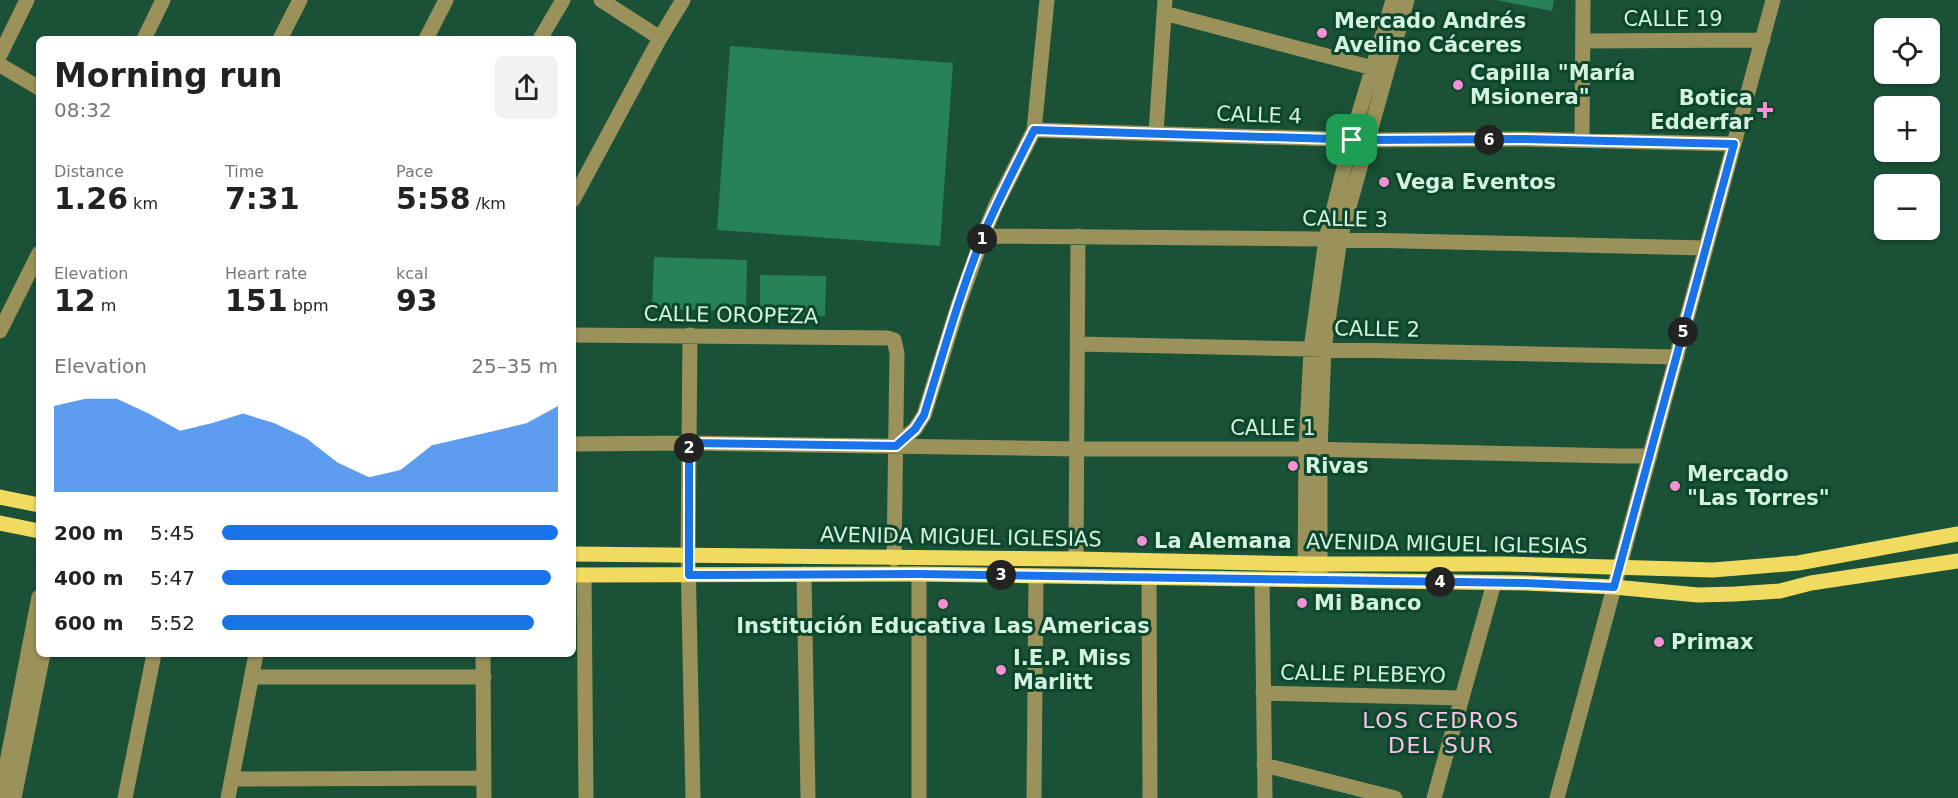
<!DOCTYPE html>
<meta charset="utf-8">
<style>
body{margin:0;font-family:"DejaVu Sans",sans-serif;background:#f2f2f2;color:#222;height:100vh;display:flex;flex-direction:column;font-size:22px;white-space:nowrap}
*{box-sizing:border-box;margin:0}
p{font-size:20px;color:#767676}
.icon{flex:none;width:33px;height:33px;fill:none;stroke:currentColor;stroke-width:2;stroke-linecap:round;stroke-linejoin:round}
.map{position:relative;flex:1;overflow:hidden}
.details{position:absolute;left:36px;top:36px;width:540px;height:621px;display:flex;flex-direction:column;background:#fff;border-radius:9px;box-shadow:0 2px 4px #0004}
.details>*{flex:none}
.buttons{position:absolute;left:1874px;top:18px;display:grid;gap:12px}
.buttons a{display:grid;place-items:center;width:66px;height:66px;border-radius:9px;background:#fff;box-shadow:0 2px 4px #0004;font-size:30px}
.pin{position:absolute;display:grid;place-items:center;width:51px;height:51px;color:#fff;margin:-26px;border-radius:12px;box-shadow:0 3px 9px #0006}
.km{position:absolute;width:30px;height:30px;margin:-15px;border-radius:50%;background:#222;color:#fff;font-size:16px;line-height:30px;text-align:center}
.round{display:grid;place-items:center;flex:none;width:63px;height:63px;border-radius:9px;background:#f2f2f2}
.summary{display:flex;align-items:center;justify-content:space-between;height:102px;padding:0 18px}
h1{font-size:33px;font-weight:600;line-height:45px}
.metrics{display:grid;grid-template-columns:repeat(3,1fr);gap:9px;height:102px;padding:6px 18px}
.metrics div{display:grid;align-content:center}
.metrics b{font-size:30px;font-weight:600}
.metrics small{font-size:16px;font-weight:400}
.metrics p{font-size:16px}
.chart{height:168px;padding:12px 18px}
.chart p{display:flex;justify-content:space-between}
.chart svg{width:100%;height:108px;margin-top:6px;fill:#1a73e8;opacity:.7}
ul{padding:0 18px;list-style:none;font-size:20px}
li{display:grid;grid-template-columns:96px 72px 1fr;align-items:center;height:45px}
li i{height:15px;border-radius:8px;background:#1a73e8}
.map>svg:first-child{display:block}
.grass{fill:#288258}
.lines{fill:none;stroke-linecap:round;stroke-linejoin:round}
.minor{stroke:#9b915a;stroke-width:15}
.major{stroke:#f0da60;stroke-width:15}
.route-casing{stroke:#fff;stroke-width:12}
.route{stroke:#1a73e8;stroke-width:8}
.poi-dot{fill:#f391d6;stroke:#0c462c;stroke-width:2}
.labels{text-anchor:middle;stroke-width:6;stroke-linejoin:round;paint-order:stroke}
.street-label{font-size:21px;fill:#d5f1e0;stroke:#0c462c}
.poi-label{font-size:21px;font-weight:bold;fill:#d5f1e0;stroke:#0c462c;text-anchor:start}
.neighbourhood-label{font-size:22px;letter-spacing:1.5px;fill:#fcc4e9;stroke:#0c462c}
</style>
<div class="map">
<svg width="1958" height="798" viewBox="0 0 1958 798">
<rect width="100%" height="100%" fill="#1a5137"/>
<path class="grass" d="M1496 0H1554L1552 11Z
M730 46 953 63 940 246 717 230Z
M654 257 747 260 746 312 652 308Z
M760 275 826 276 825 316 760 315Z"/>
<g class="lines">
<path class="minor" d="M601 0 660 38
M1164 13 1373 68
M144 39 163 0
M280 39 300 0
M426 39 446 0
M540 39 563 0
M1583 41 1763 40
M0 55 27 0
M0 65 39 88
M1034 130 1367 140 1523 139 1734 144
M1156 133 1165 0
M1582 140 1583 0
M573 200 660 38 683 0
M983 236 1318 239 1706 248
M0 331 39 253
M573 335 888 338 894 340 897 353 894 559
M690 335 688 555 693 798
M1077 344 1677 357
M573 444 689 443 1076 449H1306L1619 456H1650
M896 445 915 429 924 415 958 306 983 236 995 207 1034 130 1047 0
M1076 559 1078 236
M804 574 808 798
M584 575 586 798
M1320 577V450L1324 349 1340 239 1407 0
M1149 578 1150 798
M1262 579 1265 798
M1305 580 1306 449 1311 349 1326 239 1351 140 1393 0
M483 654 484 798
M252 677H484
M1263 693 1462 698
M1264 765 1395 798
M232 779 484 778
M0 798 39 597
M14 798 43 654
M125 798 154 654
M228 798 256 654
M919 798V574
M1034 798 1036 576
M1434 798 1494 583
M1557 798 1773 0"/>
<path class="major" d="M0 497 39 505
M0 523 39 531
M573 554 1076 559 1305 564H1506L1713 570 1798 563 1958 534
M573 575 919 574 1525 583 1614 587 1698 595 1735 594 1780 591 1811 583 1958 561"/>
</g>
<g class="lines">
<g class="route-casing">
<path id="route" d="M1034 130 1366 140 1523 139 1734 144 1614 587 1525 583 919 574 689 575V443L896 446 915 429 924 415C943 354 960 292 984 233 999 198 1017 164 1034 130Z"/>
</g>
<use href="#route" class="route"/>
</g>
<g class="poi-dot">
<circle cx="1322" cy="33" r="6"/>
<circle cx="1458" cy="85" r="6"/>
<path d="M1762 101h6v6h6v6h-6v6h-6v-6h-6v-6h6z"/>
<circle cx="1384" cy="182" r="6"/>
<circle cx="1293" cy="466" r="6"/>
<circle cx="1675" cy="486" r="6"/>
<circle cx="1142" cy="541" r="6"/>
<circle cx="1302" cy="603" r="6"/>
<circle cx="943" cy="604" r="6"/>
<circle cx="1659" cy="642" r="6"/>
<circle cx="1001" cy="670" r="6"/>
</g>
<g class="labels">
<g class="street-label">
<text x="1673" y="26">CALLE 19</text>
<text transform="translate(1259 115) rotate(2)" y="7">CALLE 4</text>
<text transform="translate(1345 219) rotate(1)" y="7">CALLE 3</text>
<text transform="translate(731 315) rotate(1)" y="7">CALLE OROPEZA</text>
<text transform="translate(1377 329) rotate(1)" y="7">CALLE 2</text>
<text x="1273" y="435">CALLE 1</text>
<text transform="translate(961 537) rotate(1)" y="7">AVENIDA MIGUEL IGLESIAS</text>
<text transform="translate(1447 544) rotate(1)" y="7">AVENIDA MIGUEL IGLESIAS</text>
<text transform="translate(1363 674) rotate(1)" y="7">CALLE PLEBEYO</text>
</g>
<g class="poi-label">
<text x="1334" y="28">Mercado Andrés<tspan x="1334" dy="24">Avelino Cáceres</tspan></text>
<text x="1470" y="80">Capilla "María<tspan x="1470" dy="24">Msionera"</tspan></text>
<text x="1753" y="105" text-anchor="end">Botica<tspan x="1753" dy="24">Edderfar</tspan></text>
<text x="1396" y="189">Vega Eventos</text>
<text x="1305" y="473">Rivas</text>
<text x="1687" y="481">Mercado<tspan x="1687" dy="24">"Las Torres"</tspan></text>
<text x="1154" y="548">La Alemana</text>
<text x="1314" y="610">Mi Banco</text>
<text x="943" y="633" text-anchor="middle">Institución Educativa Las Americas</text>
<text x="1671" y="649">Primax</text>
<text x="1013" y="665">I.E.P. Miss<tspan x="1013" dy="24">Marlitt</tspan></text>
</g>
<g class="neighbourhood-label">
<text x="1441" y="728">LOS CEDROS<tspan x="1441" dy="25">DEL SUR</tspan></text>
</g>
</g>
</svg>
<div class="buttons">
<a><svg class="icon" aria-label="locate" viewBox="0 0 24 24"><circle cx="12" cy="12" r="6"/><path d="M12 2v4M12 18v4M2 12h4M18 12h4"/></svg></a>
<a>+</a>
<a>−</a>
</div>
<div class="pin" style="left:1352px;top:140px;background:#1e9e55"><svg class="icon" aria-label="arrive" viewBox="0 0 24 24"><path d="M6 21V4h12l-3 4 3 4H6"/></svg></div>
<b class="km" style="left:982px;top:239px">1</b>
<b class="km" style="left:689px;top:448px">2</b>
<b class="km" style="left:1001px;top:575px">3</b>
<b class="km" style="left:1440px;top:582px">4</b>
<b class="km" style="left:1683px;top:332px">5</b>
<b class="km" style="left:1489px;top:140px">6</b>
<section class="details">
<div class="summary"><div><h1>Morning run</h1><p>08:32</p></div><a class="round"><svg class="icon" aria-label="share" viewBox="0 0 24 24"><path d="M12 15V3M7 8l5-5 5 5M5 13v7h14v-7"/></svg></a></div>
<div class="metrics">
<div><p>Distance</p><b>1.26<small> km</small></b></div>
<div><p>Time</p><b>7:31</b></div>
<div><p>Pace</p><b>5:58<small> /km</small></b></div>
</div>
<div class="metrics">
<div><p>Elevation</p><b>12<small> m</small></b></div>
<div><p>Heart rate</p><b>151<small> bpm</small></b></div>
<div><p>kcal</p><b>93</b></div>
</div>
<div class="chart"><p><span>Elevation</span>25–35 m</p>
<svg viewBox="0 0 160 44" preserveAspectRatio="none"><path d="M0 44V9L10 6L20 6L30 12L40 19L50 16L60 12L70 16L80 22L90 32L100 38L110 35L120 25L130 22L140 19L150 16L160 9V44z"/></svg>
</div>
<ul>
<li><b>200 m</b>5:45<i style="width:100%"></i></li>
<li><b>400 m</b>5:47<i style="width:98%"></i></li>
<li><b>600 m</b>5:52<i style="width:93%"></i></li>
</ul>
</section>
</div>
